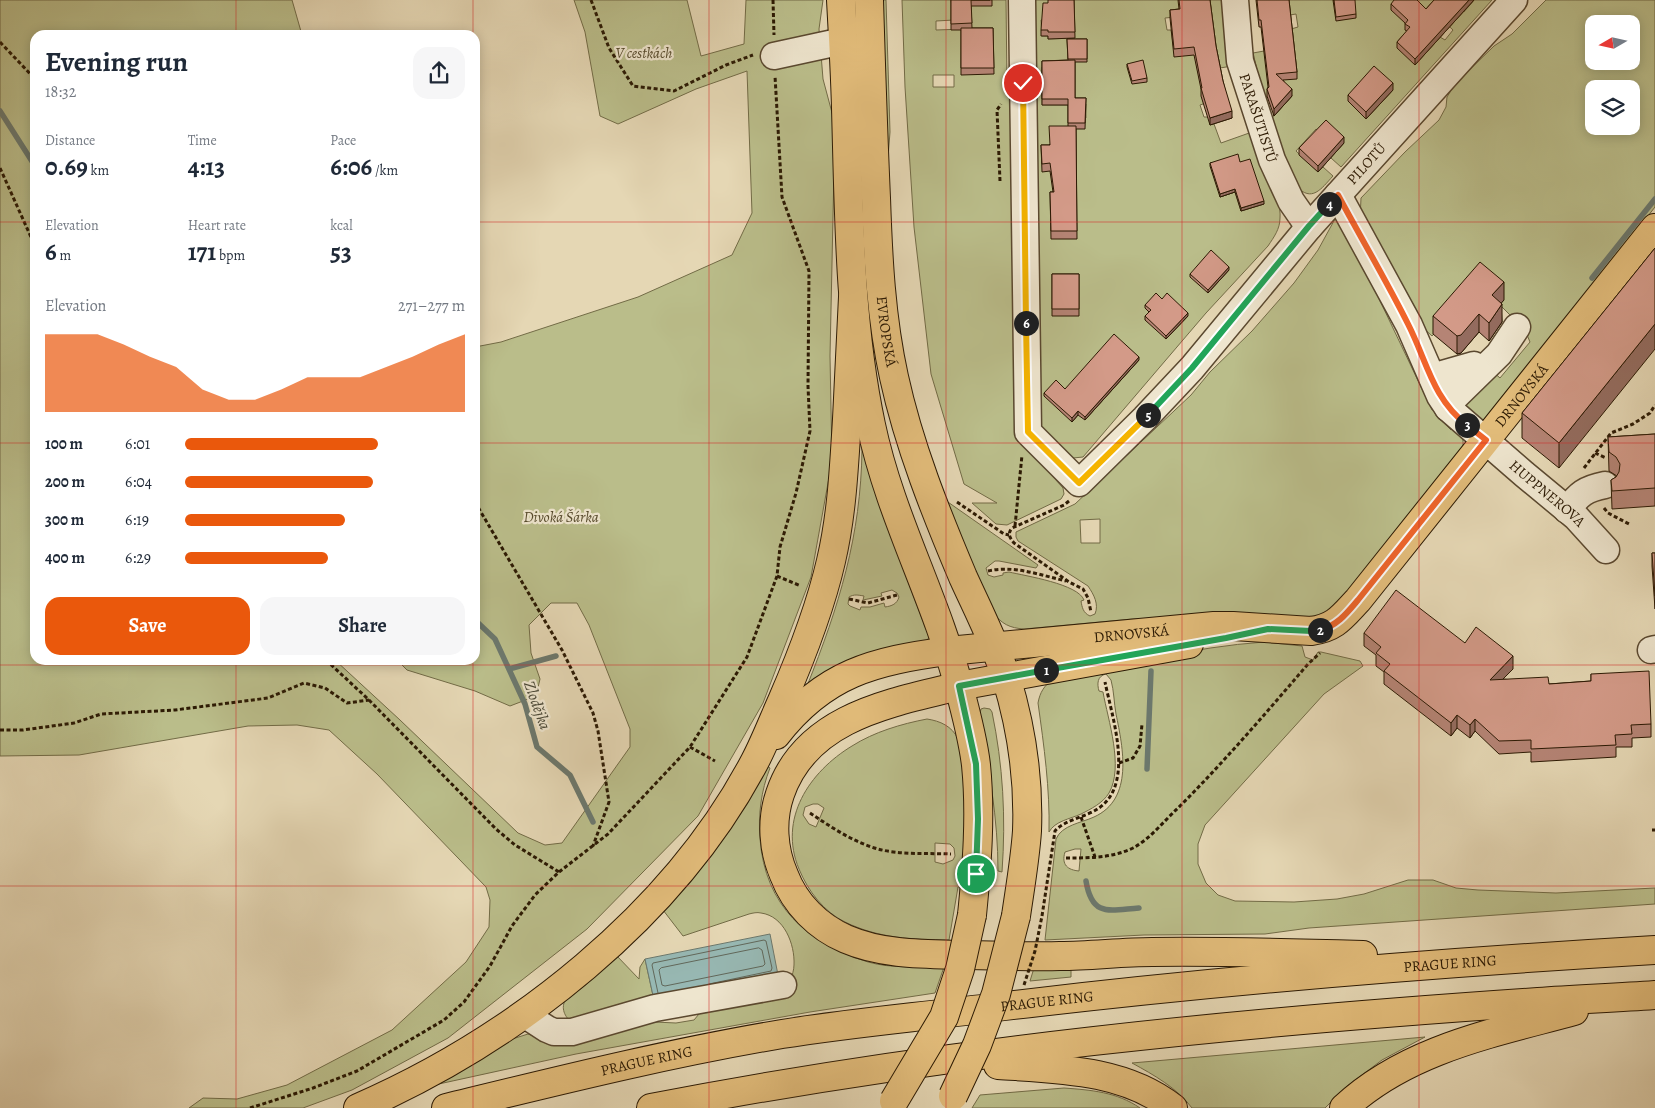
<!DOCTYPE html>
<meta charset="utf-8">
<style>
body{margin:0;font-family:Alegreya,serif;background:#f6f6f7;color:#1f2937;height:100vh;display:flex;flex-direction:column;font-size:19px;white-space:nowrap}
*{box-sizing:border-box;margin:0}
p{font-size:16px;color:#747a83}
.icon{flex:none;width:28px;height:28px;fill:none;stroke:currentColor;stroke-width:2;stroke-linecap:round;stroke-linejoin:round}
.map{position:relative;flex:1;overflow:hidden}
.sheet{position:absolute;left:30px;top:30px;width:450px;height:635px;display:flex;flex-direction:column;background:#fff;border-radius:15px;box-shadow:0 2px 12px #0003}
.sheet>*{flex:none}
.needle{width:32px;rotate:261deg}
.controls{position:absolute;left:1585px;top:15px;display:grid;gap:10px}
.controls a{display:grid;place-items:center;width:55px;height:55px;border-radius:10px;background:#fff;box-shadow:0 2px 12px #0003;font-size:25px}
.pin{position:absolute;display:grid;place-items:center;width:42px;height:42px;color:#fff;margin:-21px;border:2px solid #fff;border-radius:50%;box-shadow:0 1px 5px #0007}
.km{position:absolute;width:25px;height:25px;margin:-12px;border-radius:50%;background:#222;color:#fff;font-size:14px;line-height:25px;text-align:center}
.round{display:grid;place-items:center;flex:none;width:52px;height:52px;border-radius:15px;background:#f6f6f7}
.summary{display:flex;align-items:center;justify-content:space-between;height:85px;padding:0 15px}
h1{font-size:28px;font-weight:700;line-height:38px}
.metrics{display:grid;grid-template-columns:repeat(3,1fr);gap:8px;height:85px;padding:5px 15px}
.metrics div{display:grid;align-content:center}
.metrics b{font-size:25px;font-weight:700}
.metrics small{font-size:14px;font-weight:400}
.metrics p{font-size:14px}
.chart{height:140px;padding:10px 15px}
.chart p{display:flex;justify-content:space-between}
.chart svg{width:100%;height:90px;margin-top:5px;fill:#ea580c;opacity:.7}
.cta{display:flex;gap:10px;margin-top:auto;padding:10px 15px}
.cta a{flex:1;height:58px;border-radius:15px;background:#ea580c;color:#fff;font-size:20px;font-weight:700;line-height:58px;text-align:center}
.cta a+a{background:#f6f6f7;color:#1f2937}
ul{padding:0 15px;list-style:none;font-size:16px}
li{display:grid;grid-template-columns:80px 60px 1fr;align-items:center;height:38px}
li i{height:12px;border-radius:6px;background:#ea580c}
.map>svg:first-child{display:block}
.green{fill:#babd8a;stroke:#726b46;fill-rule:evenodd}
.water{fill:#97b8b3;stroke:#6c786d}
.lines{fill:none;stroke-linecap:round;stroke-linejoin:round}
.shore{stroke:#61685b;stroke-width:1}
.stream{stroke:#6c786d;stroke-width:5.5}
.minor-casing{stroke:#5a482f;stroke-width:29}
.major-casing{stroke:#2b1903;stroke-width:30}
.highway-casing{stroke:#2b1903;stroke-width:30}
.path{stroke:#2b1903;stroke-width:3;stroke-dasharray:4 2.5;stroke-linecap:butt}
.minor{stroke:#eee5ce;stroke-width:26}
.major{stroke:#e2bc7a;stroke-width:28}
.highway{stroke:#e2bc7a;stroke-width:28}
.major-bridge-casing{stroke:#2b1903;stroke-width:30;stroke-linecap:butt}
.path-bridge{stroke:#2b1903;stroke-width:3;stroke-dasharray:4 2.5;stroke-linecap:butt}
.major-bridge{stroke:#e2bc7a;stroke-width:28}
.wall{fill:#b58475;stroke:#2b1903}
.shaded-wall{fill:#946c5f;stroke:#2b1903}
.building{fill:#d39a88;stroke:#2b1903}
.split-1-casing{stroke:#fff;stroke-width:10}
.split-2-casing{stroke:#fff;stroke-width:10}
.split-3-casing{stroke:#fff;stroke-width:10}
.split-4-casing{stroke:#fff;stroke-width:10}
.split-5-casing{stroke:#fff;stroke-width:10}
.split-6-casing{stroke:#fff;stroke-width:10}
.split-7-casing{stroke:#fff;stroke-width:10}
.split-1{stroke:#22a559;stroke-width:6}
.split-2{stroke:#22a559;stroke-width:6}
.split-3{stroke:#f0652b;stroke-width:6}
.split-4{stroke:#f0652b;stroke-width:6}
.split-5{stroke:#22a559;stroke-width:6}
.split-6{stroke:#f5b400;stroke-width:6}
.split-7{stroke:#f5b400;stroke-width:6}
.grid{fill:none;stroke:#d62828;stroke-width:1;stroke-opacity:0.55}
.labels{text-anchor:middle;stroke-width:4.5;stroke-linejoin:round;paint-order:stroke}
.park-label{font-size:15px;font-style:italic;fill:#564a2c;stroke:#eee5ce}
.street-label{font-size:15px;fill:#2b1903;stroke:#eee5ce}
.water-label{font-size:16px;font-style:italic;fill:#4b4938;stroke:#eee5ce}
</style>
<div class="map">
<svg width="1655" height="1108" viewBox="0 0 1655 1108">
<rect width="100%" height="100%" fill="#e5d7b4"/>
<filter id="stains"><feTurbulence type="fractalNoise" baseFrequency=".004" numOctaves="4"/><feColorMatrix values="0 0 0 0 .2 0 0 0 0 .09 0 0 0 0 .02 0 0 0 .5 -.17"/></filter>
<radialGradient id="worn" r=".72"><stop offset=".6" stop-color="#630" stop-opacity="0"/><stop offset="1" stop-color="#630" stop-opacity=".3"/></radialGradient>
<path class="green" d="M0 0H292L302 35H35V660H335L400 720 518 833 545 845 562 843 630 747V729L589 625 577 603H551L529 625 531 653 540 679 536 696 510 706 475 691 407 670 397 660H475V347L501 342 638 297 732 255 752 213 747 71 696 89 618 124 600 116 585 32 574 0H687L701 56 744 44 746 0H823L819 29 823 79 835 124 830 356 832 461 811 577 763 703 698 816 587 929 448 1038 352 1090 303 1108H189L203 1098 237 1099 287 1085 392 1030 466 962 489 927 490 900 486 887 377 774 329 730 297 725 248 726 79 755 0 756Z
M881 0H886L890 132 887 171Z
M902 0H951L954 20 936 21V30L965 29 971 6 992 0H1006L1007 86 1011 87 1015 436 1016 432 1020 439 1063 488 1064 494 1061 499 1007 525 996 524 972 503H997L964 484 931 374 914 227 905 87ZM933 75H954V87H933Z
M1033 0H1225L1232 66 1220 68 1222 80 1203 104 1200 105 1204 117H1207L1214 124 1221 143 1252 132C1260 153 1282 198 1280 218 1280 229 1274 237 1268 246L1206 313 1083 457 1073 458 1036 421ZM1048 9 1074 38 1048 39V36H1042L1041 20 1043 19ZM1186 16 1175 57 1171 30H1167L1165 18ZM1042 67 1075 104H1086V118L1070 119V105H1042ZM1250 163 1241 211 1235 192 1220 197Z
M1288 0H1399L1408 26 1405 30C1416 39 1434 31 1445 40L1453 30 1434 12 1425 21 1410 0H1450L1464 12 1474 0H1492L1341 167 1331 158 1320 132 1316 129 1296 151 1318 172 1323 167 1333 176C1321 189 1312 203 1296 186L1270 120 1292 96 1279 84 1264 99 1253 53 1264 51 1291 29 1298 27 1296 14 1290 15Z
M1546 0H1655V207L1488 419 1479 421 1460 408 1491 370 1500 378 1530 342 1525 330 1500 305 1480 280 1432 336 1420 325 1360 220 1361 198 1405 152 1439 120 1446 107 1447 97 1455 84 1494 46 1512 34ZM1594 24H1631V61H1594ZM1594 89H1631V126H1594Z
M1335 219 1342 221 1432 410H1434L1437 416 1451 430 1454 427C1462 435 1465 439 1462 450L1336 606 1321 617 1305 620 1269 616 1132 619 1024 629C1010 628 1001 624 993 612L945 500 1038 565 1036 568 999 561H995L986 568 988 575 994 577 1003 575V573L1009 572C1026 576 1078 584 1084 600L1081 601C1082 607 1083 613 1090 616L1095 614C1099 604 1094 595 1088 586L1018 541 1016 537V532L1075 504 1191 395 1210 372 1252 331 1294 283 1318 250ZM1100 519V543H1081L1080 520Z
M862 449H864L883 515 929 637 927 641 807 686C839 606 861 536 862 449ZM892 590 897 593 899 597C897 604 892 606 885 607L884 603 870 607H861L860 610 850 606 848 604 849 597C854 594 858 595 864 596L863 600 882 596 881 593Z
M1264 642 1302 646 1305 657 1313 660 1318 652H1321L1360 661 1363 666 1324 694 1205 825 1198 844V864L1206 883 1218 895 1235 901 1294 902 1337 899 1364 894 1408 880H1433L1456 888 1478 890 1556 893 1655 888V904L1309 928 1265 934 1144 935 1045 940 1056 839C1062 825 1081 823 1094 817 1134 799 1123 748 1116 714 1114 703 1114 691 1111 680L1106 674C1097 676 1097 684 1099 691L1103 692C1108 720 1124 767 1109 793 1103 803 1091 809 1081 814 1070 819 1055 821 1049 832 1050 789 1044 746 1038 703 1040 692 1044 686 1053 679 1123 665 1193 647 1264 642ZM1075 849H1081L1079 871C1068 870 1061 865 1065 852Z
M984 708 990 709 992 712C1003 765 1006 817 1002 872L998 871C998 819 989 768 979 717L981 709Z
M927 719C940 721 952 726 958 739 962 750 962 763 963 774 966 811 965 849 964 887H958L949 940C912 939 880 939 845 922 824 912 808 891 799 869 778 819 809 772 852 746 874 732 901 724 927 719ZM813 804H818L824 808 816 827 809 824 803 815 805 807ZM935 843 950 844 954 848 955 856 953 860 943 864 935 862Z
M767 766 770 768C761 791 758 815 760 839 765 906 807 943 868 962 892 969 920 966 944 967L935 993 810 1012 576 1054 425 1087 506 1041 528 1034 550 1041 633 1021 676 1023 694 1020 704 1008 791 980C792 975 794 970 794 965 795 944 784 916 761 913 757 912 753 913 749 914L683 936 663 910C705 869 738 818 767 766Z
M616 955 639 979 640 967 645 959 654 1000 572 1023C565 1017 560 1008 566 999 570 994 577 991 582 988 594 978 605 966 616 955Z
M1034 968H1071V977L1030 981Z
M1425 1037 1382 1060 1346 1087 1325 1108H1192C1177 1088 1154 1075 1132 1063Z
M1064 1088C1091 1090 1117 1092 1140 1108H972L980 1095Z"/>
<path class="water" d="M770 934 778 975 654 1000 645 959Z"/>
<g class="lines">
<path class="shore" d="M759 948 762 950 765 964 763 966 665 986 662 985 659 970 661 968Z
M658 993 652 965 653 963 764 940 766 941 772 968 771 971 709 984"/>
<path class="stream" d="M0 111 35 166
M1592 278 1655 199
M475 620 495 639 525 704 537 747 570 775 593 822
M509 669 556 656
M1147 769 1151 671
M1086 881C1092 918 1110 910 1139 908"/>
<g class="minor-casing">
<g id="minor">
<path id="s1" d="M1022 0 1028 432 1079 483 1145 418 1192 368 1309 227 1514 0"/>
<path id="s2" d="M1235 0 1240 61 1272 160 1291 201 1309 227"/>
<path d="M774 56 843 41"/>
<path id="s3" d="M1338 195 1409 325 1440 396 1448 408 1524 474 1576 517 1606 550"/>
<path d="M1432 377 1474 365"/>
<path d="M1448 408 1455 397 1499 354 1517 327"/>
<path d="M1567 510C1579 494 1585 489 1605 485"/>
<path d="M1651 650 1655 649"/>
<path d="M524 1014 547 1029 554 1032H572L655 1008 783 985"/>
</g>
</g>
<g class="major-casing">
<g id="major">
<path d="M841 0C843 36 845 72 846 108 849 214 849 321 871 425 890 516 936 598 959 687 966 713 973 739 976 765 981 815 977 865 972 915"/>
<path id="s4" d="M869 0C871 66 873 132 876 198 878 258 881 318 894 377 909 446 936 513 963 577 978 610 995 643 1006 677 1021 726 1029 780 1027 831 1025 860 1020 888 1016 916"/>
<path id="s5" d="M948 651 1214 626H1233L1311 631C1335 628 1342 617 1358 600L1655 228"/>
<path d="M959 686 1189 644"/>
</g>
</g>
<g class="highway-casing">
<g id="highway">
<path d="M959 686C890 703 806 717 780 794 771 820 773 850 784 875 795 904 818 927 846 939 883 955 925 954 964 955 996 955 1028 957 1060 956 1091 956 1121 952 1152 952 1222 951 1293 953 1363 955"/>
<path d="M776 735C824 673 874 661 948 651"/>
<path d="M998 1065C1057 1069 1124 1069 1173 1108"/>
<path d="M358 1108C516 1039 674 915 755 761 765 742 773 721 782 701 802 655 820 609 831 561 842 514 844 467 847 419 849 378 851 337 853 297"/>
<path id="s6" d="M446 1108C557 1081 669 1053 782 1034 850 1023 920 1017 989 1008 1210 981 1432 963 1655 950"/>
<path d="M651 1108C943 1051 1241 1022 1538 1002 1577 999 1616 998 1655 995"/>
<path d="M1344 1108C1407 1049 1494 1033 1574 1011"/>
</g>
</g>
<path class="path" d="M591 0 609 48 633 86 674 91 726 65 753 55
M773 0 774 35
M0 42 35 79
M0 168 35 246
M1000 181 997 110 1001 104
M1595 453 1606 458
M1584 468 1611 433 1633 424 1650 413 1655 405
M1069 501 1064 505 1012 528C1007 534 1010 538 1014 543L1069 582 1083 589 1088 598 1091 612
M475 502 562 650 593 713 598 731 609 802 593 846
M957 502 1004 534 1009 535
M1604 508 1608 513 1629 524
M1015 526 1022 455
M988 571C1014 565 1040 575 1066 581
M777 576 801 586
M849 599 868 603 897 595
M326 660 369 700 496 829 515 845 559 872
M0 730H23L74 723 101 714 175 710 268 698 304 683 325 688 347 703 369 700
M690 747 715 761
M1119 763 1133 758 1140 746 1142 724
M810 813C831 827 853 842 878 849 900 855 928 853 951 854
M1081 817 1095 857
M1652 830H1655
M1066 858C1089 858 1112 858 1133 848 1150 839 1164 821 1178 808 1224 762 1266 713 1308 664L1320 653
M1042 916 1055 831C1064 820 1086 817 1099 808 1135 783 1112 717 1105 682
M250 1108 313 1088 357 1071 444 1020 464 1002 490 966 512 926 535 895 559 872 608 834 690 747 747 657 777 576 780 547 796 493 810 431 808 386 809 271 782 197 775 76"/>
<use href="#minor" class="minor"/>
<use href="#major" class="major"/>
<use href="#highway" class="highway"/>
<g class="major-bridge-casing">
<path id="major-bridge" d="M953 1096 977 1045 996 994 1016 916
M894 1101 944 1017 960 969 972 915"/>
</g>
<path class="path-bridge" d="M1024 985 1035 951 1042 916"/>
<use href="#major-bridge" class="major-bridge"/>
</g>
<path class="wall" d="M951 0H992V6H971L972 28H993L994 74 961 75V30H951Z
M1074 0 1075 38 1048 39V36H1041V30Z
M1178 0H1210L1216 46 1223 81 1232 118 1210 125 1201 96V89L1194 55 1174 57 1170 18V10L1179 9Z
M1256 0H1289L1297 72V79L1283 80 1292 96 1274 116 1267 96V89L1268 87 1261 27H1259Z
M1333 0 1356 14V18L1336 21Z
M1434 0H1474L1415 65 1397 48V42L1407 31 1405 30V23L1391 10V4L1426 9Z
M1067 39H1087V62H1075V98H1086L1085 129H1076L1077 239H1051L1050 192H1053L1050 171 1042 172 1041 145H1049L1068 126V105H1042V61L1068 60Z
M1127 64 1147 78V82L1132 84 1127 67Z
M1393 90 1366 119 1348 101V95Z
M1344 143 1318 172 1299 155V148Z
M1240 162 1264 204 1241 211 1235 192 1220 197 1210 166V163Z
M1655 248 1559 468 1522 438V413Z
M1229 270 1208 293 1190 277V274Z
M1052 274H1079V316H1052Z
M1162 299 1188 316 1166 339 1145 320V316L1149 312 1145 308V305Z
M1504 300 1501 303 1502 322 1489 341 1479 332 1461 353 1457 354 1433 334V316Z
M1139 360 1085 420 1078 415 1072 422 1044 396V393L1065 389Z
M1655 434V506L1612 509 1611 480 1616 477 1617 476 1609 471 1608 437Z
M1652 553H1655V609L1652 566Z
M1364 633 1465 643 1513 669 1503 679 1549 684 1591 681V674L1651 724V737L1632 738V747H1616V757L1531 762V752L1499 754 1475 731 1470 738 1457 728 1451 736 1384 684V672L1376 666V655L1364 646Z"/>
<path class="shaded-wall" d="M1469 0H1474L1415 65V59Z
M1393 83V90L1366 119V112Z
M1292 89V96L1274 116V109Z
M1232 111V118L1210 125V118Z
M1344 137V143L1318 172V166Z
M1235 189V192L1220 197V194Z
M1264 201V204L1241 211V208Z
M1229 267V270L1208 293V290Z
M1504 282V300L1492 314V295Z
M1502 304V322L1489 341V323Z
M1188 313V316L1166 339V336Z
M1479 314V332L1461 353 1457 354V336Z
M1655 324V349L1559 468V443Z
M1139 357V360L1085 420V417Z
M1078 411V415L1072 422V418Z
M1513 656V669L1490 692V680Z
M1457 715V728L1451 736V723Z
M1475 719V731L1470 738V725Z"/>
<path class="building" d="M951 0H990H971L972 23 951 24Z
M1048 0H1074L1075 32H1048V30H1041L1043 3H1048Z
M1179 0H1210L1216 46 1223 81 1232 111 1210 118 1201 88H1202L1194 47 1174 49 1170 10 1180 9Z
M1257 0H1289L1297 72 1276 74 1292 89 1274 109 1267 89 1269 87 1261 20H1259Z
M1334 0H1355L1356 14 1336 17Z
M1394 0H1417L1426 9 1434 0H1469L1415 59 1397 42 1410 27 1405 24 1408 20 1391 4Z
M961 28H993L994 68H961Z
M1067 39H1087V59H1068Z
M1075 60V98H1086L1085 123H1068V99H1042V61Z
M1143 60 1147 78 1132 81 1127 64Z
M1374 66 1393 83 1366 112 1348 95Z
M1326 120 1344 137 1318 166 1299 148Z
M1049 126H1076L1077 231H1051L1050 192H1054L1050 163 1042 164 1041 145H1050Z
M1238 154 1240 162 1250 159 1264 201 1241 208 1235 189 1220 194 1210 163Z
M1655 248V324L1559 443 1522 413Z
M1211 250 1229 267 1208 290 1190 274Z
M1480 262 1504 282 1492 295 1502 304 1489 323 1479 314 1461 335 1457 336 1433 316Z
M1052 274H1079V309H1052Z
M1156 293 1162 299 1167 293 1188 313 1166 336 1145 316 1151 310 1145 305Z
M1114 334 1139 357 1085 417 1078 411 1072 418 1044 393 1056 380 1065 389Z
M1655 434V488L1612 491 1611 480 1616 477 1619 472 1620 464 1616 457 1609 452 1608 437Z
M1652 553H1655V596Z
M1396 590 1465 643 1476 627 1513 656 1490 680 1548 677 1549 684 1591 681V674L1649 671 1651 724 1631 725 1632 734 1615 735 1616 745 1531 749V740L1499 741 1475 719 1470 725 1457 715 1451 723 1384 671 1390 664 1376 653 1381 647 1364 633Z"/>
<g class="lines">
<g class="split-1-casing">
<path id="split-1" d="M976 874 978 819 976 764 959 686 1046 670"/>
</g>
<g class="split-2-casing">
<path id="split-2" d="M1046 670 1226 638 1268 629 1311 631 1320 630"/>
</g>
<g class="split-3-casing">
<path id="split-3" d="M1320 630C1337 626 1347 613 1358 600L1486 440 1467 425"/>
</g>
<g class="split-4-casing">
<path id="split-4" d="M1329 204 1338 195C1361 238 1386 280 1408 324 1427 361 1432 398 1467 425"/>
</g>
<g class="split-5-casing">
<path id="split-5" d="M1148 415 1192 368 1309 226 1329 204"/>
</g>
<g class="split-6-casing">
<path id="split-6" d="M1026 323 1028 432 1079 483 1148 415"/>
</g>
<g class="split-7-casing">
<path id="split-7" d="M1023 83 1026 323"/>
</g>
<use href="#split-1" class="split-1"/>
<use href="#split-2" class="split-2"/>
<use href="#split-3" class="split-3"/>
<use href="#split-4" class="split-4"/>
<use href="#split-5" class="split-5"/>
<use href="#split-6" class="split-6"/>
<use href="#split-7" class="split-7"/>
</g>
<path class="grid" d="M236 0V35M473 0V35M709 0V1108M946 0V1108M1182 0V1108M1419 0V1108M0 222H35M475 222H1655M0 443H35M475 443H1655M236 660V1108M473 660V1108M0 665H1655M0 886H1655"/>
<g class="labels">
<g class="park-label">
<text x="644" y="58">V cestkách</text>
<text x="561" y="522">Divoká Šárka</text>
</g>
<g class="street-label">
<text dy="5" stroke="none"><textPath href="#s2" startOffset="121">PARAŠUTISTŮ</textPath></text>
<text dy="5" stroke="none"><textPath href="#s1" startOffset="934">PILOTŮ</textPath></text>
<text dy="5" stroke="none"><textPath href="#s4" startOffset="332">EVROPSKÁ</textPath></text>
<text dy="5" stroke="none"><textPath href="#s5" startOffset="684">DRNOVSKÁ</textPath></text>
<text dy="5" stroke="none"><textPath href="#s3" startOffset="371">HUPPNEROVA</textPath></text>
<text dy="5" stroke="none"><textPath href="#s5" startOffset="184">DRNOVSKÁ</textPath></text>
<text dy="5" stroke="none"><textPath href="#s6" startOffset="1016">PRAGUE RING</textPath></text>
<text dy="5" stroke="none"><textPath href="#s6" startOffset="611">PRAGUE RING</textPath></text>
<text dy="5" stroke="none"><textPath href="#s6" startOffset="206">PRAGUE RING</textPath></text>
</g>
<g class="water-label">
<text transform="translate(538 705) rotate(70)" y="6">Zlodějka</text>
</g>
</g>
<rect width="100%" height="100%" filter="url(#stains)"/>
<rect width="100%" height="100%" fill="url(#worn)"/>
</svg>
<div class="controls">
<a><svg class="needle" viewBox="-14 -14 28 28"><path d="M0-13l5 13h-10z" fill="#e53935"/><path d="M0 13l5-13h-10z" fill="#747a83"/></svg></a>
<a><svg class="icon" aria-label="layers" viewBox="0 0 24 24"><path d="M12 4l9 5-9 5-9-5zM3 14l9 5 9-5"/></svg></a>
</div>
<div class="pin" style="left:976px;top:874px;background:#1e9e55"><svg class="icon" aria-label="arrive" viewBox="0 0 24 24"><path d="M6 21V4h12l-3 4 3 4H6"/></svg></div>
<div class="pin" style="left:1023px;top:83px;background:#d93025"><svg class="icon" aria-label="check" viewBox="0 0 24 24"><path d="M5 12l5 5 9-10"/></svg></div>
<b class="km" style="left:1046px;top:670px">1</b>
<b class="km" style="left:1320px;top:630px">2</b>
<b class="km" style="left:1467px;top:425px">3</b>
<b class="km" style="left:1329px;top:204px">4</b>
<b class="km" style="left:1148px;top:415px">5</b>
<b class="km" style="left:1026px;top:323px">6</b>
<section class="sheet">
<div class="summary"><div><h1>Evening run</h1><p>18:32</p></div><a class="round"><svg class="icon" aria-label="share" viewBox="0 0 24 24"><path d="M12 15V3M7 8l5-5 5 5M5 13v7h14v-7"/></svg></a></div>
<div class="metrics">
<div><p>Distance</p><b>0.69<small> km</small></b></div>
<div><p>Time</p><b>4:13</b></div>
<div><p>Pace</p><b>6:06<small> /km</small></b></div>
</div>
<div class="metrics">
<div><p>Elevation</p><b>6<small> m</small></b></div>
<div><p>Heart rate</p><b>171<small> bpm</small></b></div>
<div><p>kcal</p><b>53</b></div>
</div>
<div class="chart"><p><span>Elevation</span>271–277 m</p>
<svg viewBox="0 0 160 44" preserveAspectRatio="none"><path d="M0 44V6L10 6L20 6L30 11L40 17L50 22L60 33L70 38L80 38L90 33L100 27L110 27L120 27L130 22L140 17L150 11L160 6V44z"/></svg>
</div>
<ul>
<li><b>100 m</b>6:01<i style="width:69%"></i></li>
<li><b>200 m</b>6:04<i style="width:67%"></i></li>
<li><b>300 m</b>6:19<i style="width:57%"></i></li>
<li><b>400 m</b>6:29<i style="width:51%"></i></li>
</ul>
<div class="cta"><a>Save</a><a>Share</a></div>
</section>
</div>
